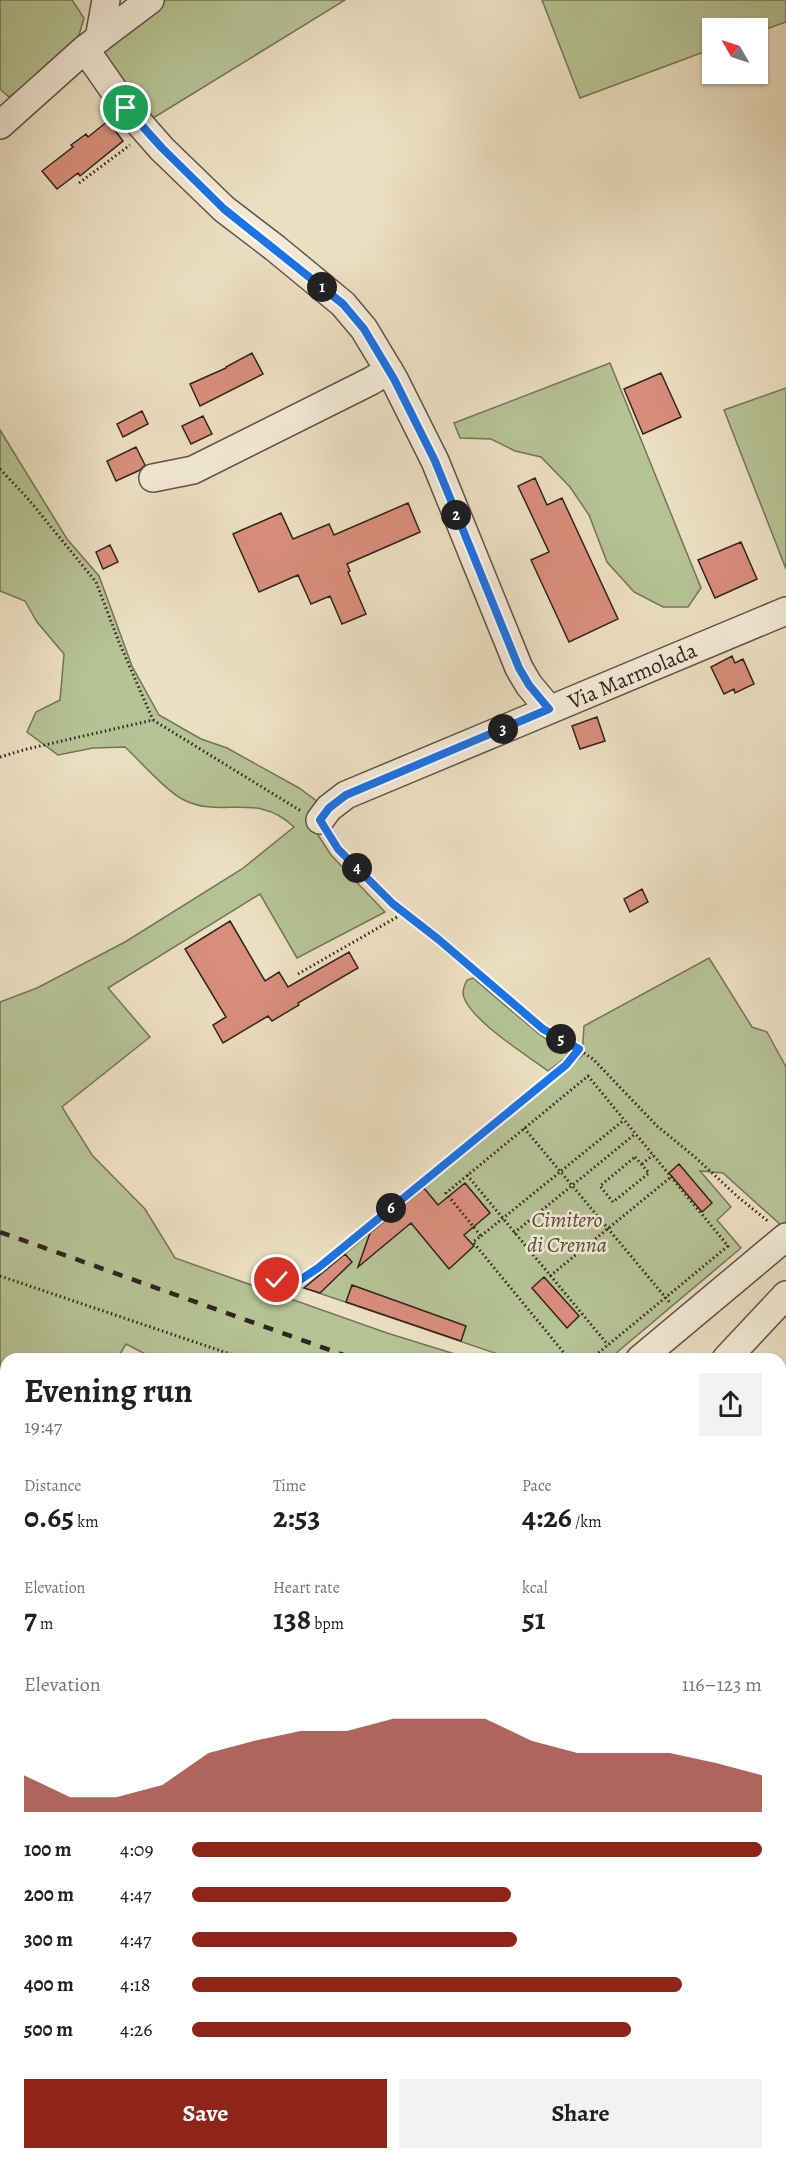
<!DOCTYPE html>
<meta charset="utf-8">
<style>
body{margin:0;font-family:Alegreya,serif;background:#f2f2f2;color:#202124;height:100vh;display:flex;flex-direction:column;font-size:22px;white-space:nowrap}
*{box-sizing:border-box;margin:0}
p{font-size:20px;color:#757577}
.icon{flex:none;width:33px;height:33px;fill:none;stroke:currentColor;stroke-width:2;stroke-linecap:round;stroke-linejoin:round}
.map{position:relative;flex:1;overflow:hidden}
.drawer{position:absolute;left:0px;top:1353px;width:786px;height:807px;display:flex;flex-direction:column;background:#fff;border-radius:18px 18px 0 0;box-shadow:0 2px 4px #0004}
.drawer>*{flex:none}
.needle{width:39px;rotate:309deg}
.fabs{position:absolute;left:702px;top:18px;display:grid;gap:12px}
.fabs a{display:grid;place-items:center;width:66px;height:66px;border-radius:0px;background:#fff;box-shadow:0 2px 4px #0004;font-size:30px}
.pin{position:absolute;display:grid;place-items:center;width:51px;height:51px;color:#fff;margin:-26px;border:3px solid #fff;border-radius:50%;box-shadow:0 2px 6px #0007}
.km{position:absolute;width:30px;height:30px;margin:-15px;border-radius:50%;background:#222;color:#fff;font-size:16px;line-height:30px;text-align:center}
.round{display:grid;place-items:center;flex:none;width:63px;height:63px;border-radius:0px;background:#f2f2f2}
.head{display:flex;align-items:center;justify-content:space-between;height:102px;padding:0 24px}
h1{font-size:33px;font-weight:600;line-height:45px}
.figures{display:grid;grid-template-columns:repeat(3,1fr);gap:9px;height:102px;padding:6px 24px}
.figures div{display:grid;align-content:center}
.figures b{font-size:30px;font-weight:600}
.figures small{font-size:16px;font-weight:400}
.figures p{font-size:16px}
.chart{height:168px;padding:12px 24px}
.chart p{display:flex;justify-content:space-between}
.chart svg{width:100%;height:108px;margin-top:6px;fill:#8f2418;opacity:.7}
.button{display:flex;gap:12px;margin-top:auto;padding:12px 24px}
.button a{flex:1;height:69px;border-radius:0px;background:#8f2418;color:#fff;font-size:24px;font-weight:600;line-height:69px;text-align:center}
.button a+a{background:#f2f2f2;color:#202124}
ul{padding:0 24px;list-style:none;font-size:20px}
li{display:grid;grid-template-columns:96px 72px 1fr;align-items:center;height:45px}
li i{height:15px;border-radius:8px;background:#8f2418}
.map>svg:first-child{display:block}
.green{fill:#b6c395;stroke:#74745a;stroke-width:1.5}
.building{fill:#d98e7c;stroke:#31241e;stroke-width:1.5}
.lines{fill:none;stroke-linecap:round;stroke-linejoin:round}
.minor-casing{stroke:#605347;stroke-width:30}
.path{stroke:#31241e;stroke-width:3;stroke-dasharray:1.5 3;stroke-linecap:butt}
.minor{stroke:#f3ebd7;stroke-width:27}
.rail{stroke:#31241e;stroke-width:4.5;stroke-dasharray:10 10;stroke-linecap:butt}
.route-casing{stroke:#fff;stroke-width:12}
.route{stroke:#1a73e8;stroke-width:8}
.labels{text-anchor:middle;stroke-width:5;stroke-linejoin:round;paint-order:stroke}
.street-label{font-size:22px;fill:#31241e;stroke:#f3ebd7}
.park-label{font-size:22px;font-style:italic;fill:#524c3c;stroke:#f3ebd7}
</style>
<div class="map">
<svg width="786" height="2160" viewBox="0 0 786 2160">
<rect width="100%" height="100%" fill="#ece0c2"/>
<filter id="stains"><feTurbulence type="fractalNoise" baseFrequency=".00333" numOctaves="4"/><feColorMatrix values="0 0 0 0 .2 0 0 0 0 .09 0 0 0 0 .02 0 0 0 .5 -.17"/></filter>
<radialGradient id="worn" r=".72"><stop offset=".6" stop-color="#630" stop-opacity="0"/><stop offset="1" stop-color="#630" stop-opacity=".3"/></radialGradient>
<path class="green" d="M0 0H72L84 18 79 35 27 84 9 97 0 89Z
M165 0H345L150 120 104 54 111 38Z
M542 0H786V22L758 32V28H712V49L580 98Z
M610 363 701 588 688 607H663L634 592 607 562 589 515 570 487 541 457 515 451 491 439 460 438 454 423Z
M786 388V569L724 410Z
M0 430 67 539 99 576 132 666 159 715 201 739 227 748 299 788 318 802 307 818 331 855 385 912 297 958 260 894 108 988 150 1037 62 1107 92 1155 145 1209 175 1258 387 1333 471 1359H155L126 1344 117 1359H6V1759L0 1762V1002L37 988 125 942 242 869 294 827C257 791 222 819 184 800 168 793 139 760 125 747L93 748 58 755 27 732 36 712 60 700 64 654 37 622 25 601 0 591Z
M709 958 752 1027 767 1032 786 1067V1226L783 1227 723 1173 700 1171 731 1207 717 1220 741 1248 609 1359H512L304 1288 582 1056 584 1026Z
M473 978 539 1034 569 1055 548 1071C528 1056 465 1017 463 993 463 989 465 984 467 980Z
M786 2064V2131L780 2132V2065Z
M308 2154H534L536 2160H310Z"/>
<path class="building" d="M108 121 123 141 80 176 78 173 57 189 42 171 73 147 71 145 86 134 88 137Z
M252 353 263 374 200 406 190 384 226 368V367Z
M661 373 681 417 643 434 624 389Z
M142 411 148 424 123 437 117 424Z
M203 416 212 434 191 444 182 426Z
M136 447 145 465 140 470 116 481 107 461Z
M535 478 547 505 562 498 618 619 569 642 531 560 549 552 518 486Z
M408 503 420 532 347 564 350 571 348 572 366 614 342 624 330 596 311 604 298 575 259 592 233 534 281 513 293 539 329 524 334 535Z
M741 542 757 579 715 598 698 560Z
M110 545 118 562 103 569 96 552Z
M732 656 735 663 743 659 754 684 735 693 734 689 724 694 711 667Z
M597 717 605 741 580 749 572 726Z
M642 889 648 902 630 912 624 899Z
M230 921 265 981 279 972 288 987 349 952 358 968 298 1003 299 1005 272 1021 268 1016 223 1043 213 1025 226 1017 185 949Z
M679 1164 712 1203 702 1212 669 1173Z
M465 1183 490 1213 464 1235 474 1246 449 1269 411 1223 358 1267 370 1233 424 1188 438 1205Z
M345 1254 352 1262 320 1293 304 1288Z
M544 1277 579 1316 567 1328 532 1288Z
M352 1285 466 1326 461 1341 346 1302Z"/>
<g class="lines">
<g class="minor-casing">
<path id="minor" d="M99 39 106 0
M85 49 126 108 162 149 224 209 275 248 343 304 364 329 394 379 435 461 519 668 529 685 549 709
M0 125 85 49 150 0
M153 478 193 470 371 381 389 370
M320 820 329 808 346 795 786 611
M640 1359 786 1237
M726 1359 786 1295"/>
</g>
<path class="path" d="M79 183 130 145
M0 469 29 500 96 582 119 642 153 720
M0 757 27 749 153 720 301 811
M332 838 338 849 393 904 438 939 504 998 543 1029 570 1044 593 1059 657 1126 696 1158 738 1197 769 1222
M298 974 404 913
M524 1128 671 1304
M635 1157 649 1173 613 1202 600 1186Z
M642 1164 653 1155
M467 1175 608 1345
M514 1233 635 1134
M481 1236 624 1120
M0 1276 245 1359
M550 1276 671 1177
M277 1280 294 1284 318 1268 566 1065 578 1049
M569 1359 473 1242 481 1236 446 1193 588 1076 728 1246 591 1359
M780 1554 786 1556
M780 1590 786 1589
M0 1775 6 1772
M780 2027 786 2026
M0 2099 6 2101
M693 2160 694 2154"/>
<use href="#minor" class="minor"/>
<path class="rail" d="M0 1232 355 1359
M780 1511 786 1513"/>
</g>
<g class="lines">
<g class="route-casing">
<path id="route" d="M126 108 162 148 224 209 343 304 364 329 394 379 435 461 519 668 529 685 549 709 346 795 329 808 320 820 338 849 393 904 438 939 543 1029 579 1049 566 1065 318 1268 294 1284 277 1280"/>
</g>
<use href="#route" class="route"/>
</g>
<g class="labels">
<g class="street-label">
<text transform="translate(632 675) rotate(-23)" y="8">Via Marmolada</text>
</g>
<g class="park-label">
<text x="567" y="1227">Cimitero<tspan x="567" dy="25">di Crenna</tspan></text>
</g>
</g>
<rect width="100%" height="100%" filter="url(#stains)"/>
<rect width="100%" height="100%" fill="url(#worn)"/>
</svg>
<div class="fabs">
<a><svg class="needle" viewBox="-14 -14 28 28"><path d="M0-13l5 13h-10z" fill="#e53935"/><path d="M0 13l5-13h-10z" fill="#757577"/></svg></a>
</div>
<div class="pin" style="left:126px;top:108px;background:#1e9e55"><svg class="icon" aria-label="arrive" viewBox="0 0 24 24"><path d="M6 21V4h12l-3 4 3 4H6"/></svg></div>
<div class="pin" style="left:277px;top:1280px;background:#d93025"><svg class="icon" aria-label="check" viewBox="0 0 24 24"><path d="M5 12l5 5 9-10"/></svg></div>
<b class="km" style="left:322px;top:287px">1</b>
<b class="km" style="left:456px;top:515px">2</b>
<b class="km" style="left:503px;top:729px">3</b>
<b class="km" style="left:357px;top:868px">4</b>
<b class="km" style="left:561px;top:1039px">5</b>
<b class="km" style="left:391px;top:1208px">6</b>
<section class="drawer">
<div class="head"><div><h1>Evening run</h1><p>19:47</p></div><a class="round"><svg class="icon" aria-label="share" viewBox="0 0 24 24"><path d="M12 15V3M7 8l5-5 5 5M5 13v7h14v-7"/></svg></a></div>
<div class="figures">
<div><p>Distance</p><b>0.65<small> km</small></b></div>
<div><p>Time</p><b>2:53</b></div>
<div><p>Pace</p><b>4:26<small> /km</small></b></div>
</div>
<div class="figures">
<div><p>Elevation</p><b>7<small> m</small></b></div>
<div><p>Heart rate</p><b>138<small> bpm</small></b></div>
<div><p>kcal</p><b>51</b></div>
</div>
<div class="chart"><p><span>Elevation</span>116–123 m</p>
<svg viewBox="0 0 160 44" preserveAspectRatio="none"><path d="M0 44V29L10 38L20 38L30 33L40 20L50 15L60 11L70 11L80 6L90 6L100 6L110 15L120 20L130 20L140 20L150 24L160 29V44z"/></svg>
</div>
<ul>
<li><b>100 m</b>4:09<i style="width:100%"></i></li>
<li><b>200 m</b>4:47<i style="width:56%"></i></li>
<li><b>300 m</b>4:47<i style="width:57%"></i></li>
<li><b>400 m</b>4:18<i style="width:86%"></i></li>
<li><b>500 m</b>4:26<i style="width:77%"></i></li>
</ul>
<div class="button"><a>Save</a><a>Share</a></div>
</section>
</div>
